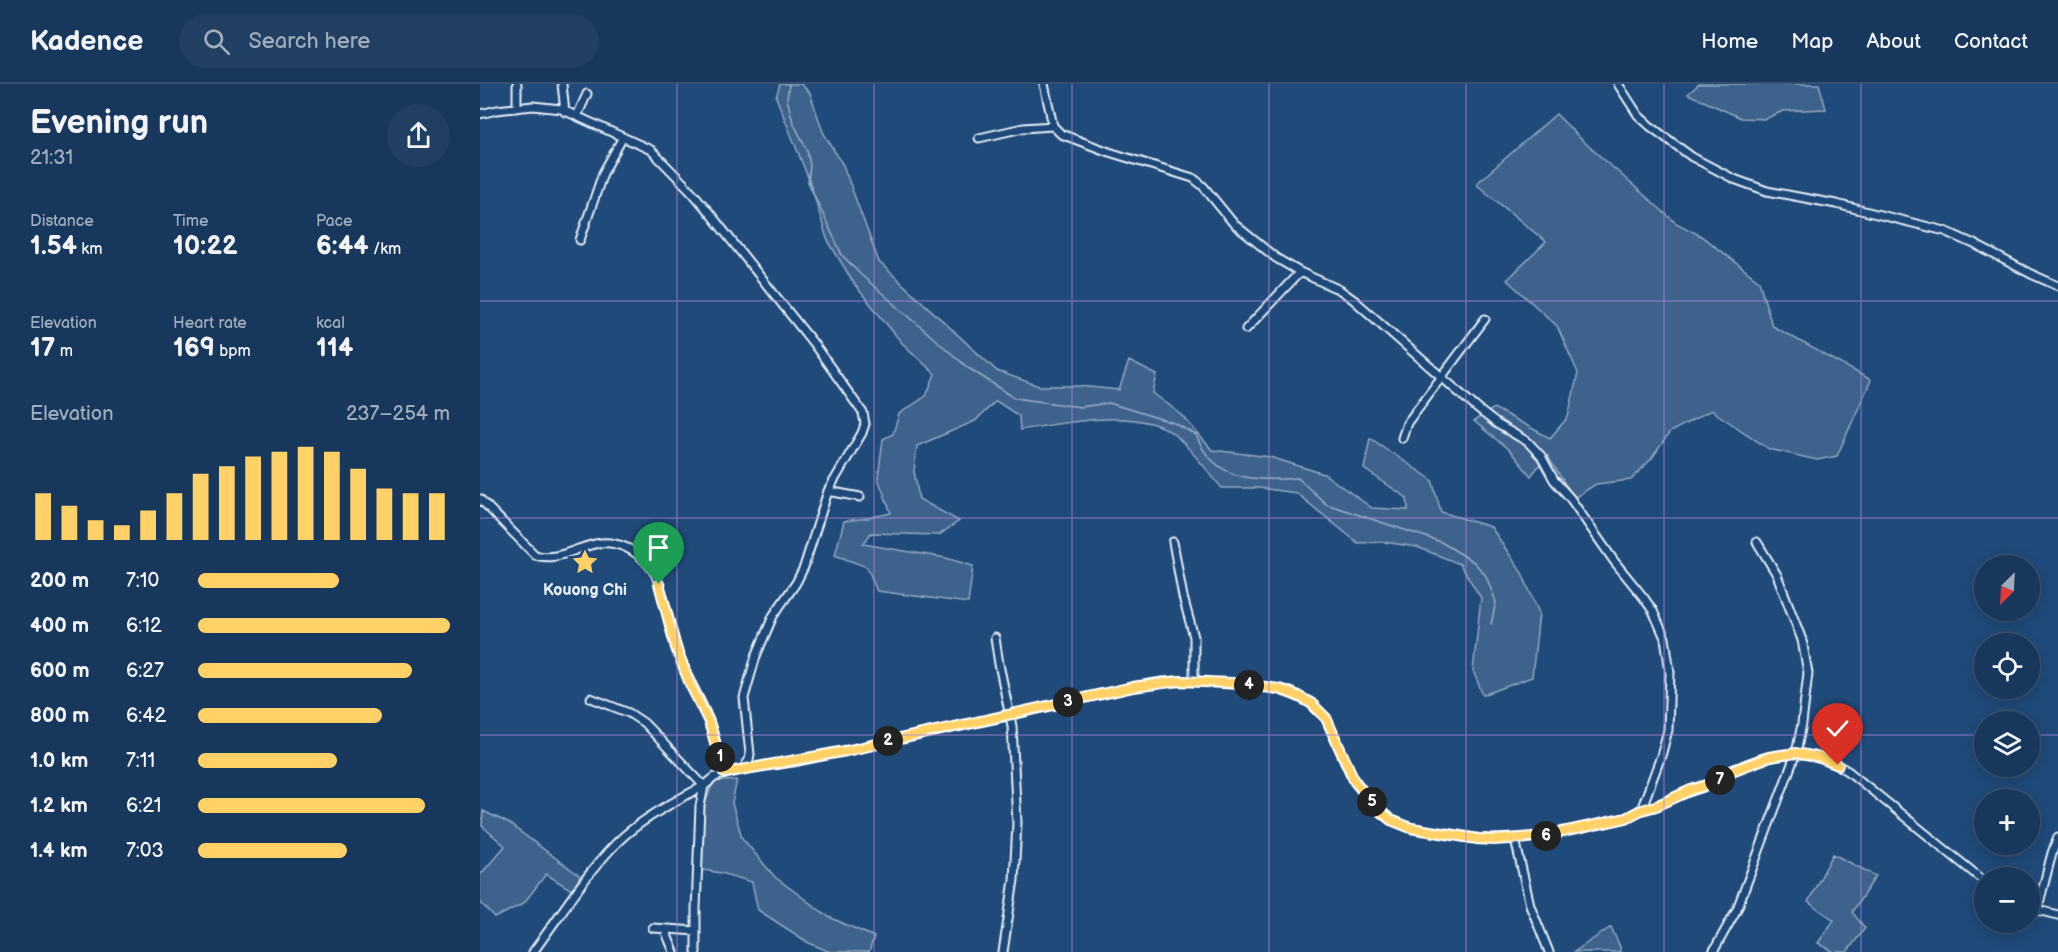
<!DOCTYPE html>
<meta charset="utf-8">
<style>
body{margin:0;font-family:"Balsamiq Sans",sans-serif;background:#203f62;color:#f1f3f6;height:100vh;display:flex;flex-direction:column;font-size:22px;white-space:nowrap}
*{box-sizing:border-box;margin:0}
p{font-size:20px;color:#9eacbb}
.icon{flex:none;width:33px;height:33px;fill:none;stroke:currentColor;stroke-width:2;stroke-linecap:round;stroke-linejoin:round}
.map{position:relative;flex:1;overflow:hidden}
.panel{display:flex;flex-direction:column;background:#17385c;width:480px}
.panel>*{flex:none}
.needle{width:39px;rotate:204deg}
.fabs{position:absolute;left:1494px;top:471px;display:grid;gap:12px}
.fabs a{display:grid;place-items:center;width:66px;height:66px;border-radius:50%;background:#17385c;box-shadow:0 3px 15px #0003,0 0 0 2px #365272;font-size:30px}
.pin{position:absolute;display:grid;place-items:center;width:51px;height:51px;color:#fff;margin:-62px -26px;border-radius:50% 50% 50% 0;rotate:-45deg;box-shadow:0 0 6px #0007}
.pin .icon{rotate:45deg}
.km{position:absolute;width:30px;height:30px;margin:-15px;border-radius:50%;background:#222;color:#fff;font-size:16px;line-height:30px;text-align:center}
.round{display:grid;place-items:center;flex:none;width:63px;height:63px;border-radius:32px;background:#203f62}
.summary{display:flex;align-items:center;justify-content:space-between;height:102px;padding:0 30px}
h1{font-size:33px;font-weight:700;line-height:45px}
.stats{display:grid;grid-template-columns:repeat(3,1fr);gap:9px;height:102px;padding:6px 30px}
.stats div{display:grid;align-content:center}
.stats b{font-size:26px;font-weight:700}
.stats small{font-size:16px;font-weight:400}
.stats p{font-size:16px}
.chart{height:168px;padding:12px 30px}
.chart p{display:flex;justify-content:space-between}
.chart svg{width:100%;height:108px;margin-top:6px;stroke:#ffd166;stroke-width:6}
ul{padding:0 30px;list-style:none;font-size:20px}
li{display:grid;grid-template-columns:96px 72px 1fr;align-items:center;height:45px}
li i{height:15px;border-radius:8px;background:#ffd166}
header{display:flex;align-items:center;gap:36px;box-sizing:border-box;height:84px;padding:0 30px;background:#17385c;border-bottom:2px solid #365272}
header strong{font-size:28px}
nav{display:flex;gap:33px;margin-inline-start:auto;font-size:21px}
.search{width:420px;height:54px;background:#203f62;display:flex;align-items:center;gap:15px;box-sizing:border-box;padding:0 21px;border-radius:33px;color:#9eacbb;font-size:22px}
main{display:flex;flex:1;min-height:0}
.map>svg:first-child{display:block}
.green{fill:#3c628c;stroke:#92aac2;stroke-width:1.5}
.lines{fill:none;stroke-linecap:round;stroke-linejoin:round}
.stream{stroke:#9ab0c7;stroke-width:1.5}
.minor-casing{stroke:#e8f1f8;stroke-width:11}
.minor{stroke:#1f4a7a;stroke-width:7}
.route-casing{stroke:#fff;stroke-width:12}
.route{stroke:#ffd166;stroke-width:8}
.grid{fill:none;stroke:#ac85d9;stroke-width:1.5;stroke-opacity:0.55}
.labels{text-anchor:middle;stroke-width:4.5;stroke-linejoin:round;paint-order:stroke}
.poi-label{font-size:16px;font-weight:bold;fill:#e8f1f8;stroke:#1f4a7a}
</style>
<header>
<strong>Kadence</strong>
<div class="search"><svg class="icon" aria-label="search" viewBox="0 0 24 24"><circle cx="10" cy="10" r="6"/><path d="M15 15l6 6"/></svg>Search here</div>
<nav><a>Home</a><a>Map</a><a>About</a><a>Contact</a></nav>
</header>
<main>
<section class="panel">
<div class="summary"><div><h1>Evening run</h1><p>21:31</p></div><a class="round"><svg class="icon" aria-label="share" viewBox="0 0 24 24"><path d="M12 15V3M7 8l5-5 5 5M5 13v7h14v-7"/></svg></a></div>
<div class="stats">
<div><p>Distance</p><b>1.54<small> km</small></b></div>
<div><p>Time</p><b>10:22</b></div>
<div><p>Pace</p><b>6:44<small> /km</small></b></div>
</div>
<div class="stats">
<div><p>Elevation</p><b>17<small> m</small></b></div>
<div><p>Heart rate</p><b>169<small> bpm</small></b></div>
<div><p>kcal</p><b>114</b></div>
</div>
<div class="chart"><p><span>Elevation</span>237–254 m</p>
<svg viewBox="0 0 160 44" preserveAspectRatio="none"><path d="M5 44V25M15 44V30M25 44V36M35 44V38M45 44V32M55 44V25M65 44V17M75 44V14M85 44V10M95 44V8M105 44V6M115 44V8M125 44V15M135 44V23M145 44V25M155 44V25"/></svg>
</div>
<ul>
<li><b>200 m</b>7:10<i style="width:56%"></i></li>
<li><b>400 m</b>6:12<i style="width:100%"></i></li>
<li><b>600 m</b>6:27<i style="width:85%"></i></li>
<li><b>800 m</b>6:42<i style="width:73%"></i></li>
<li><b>1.0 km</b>7:11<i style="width:55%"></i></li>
<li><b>1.2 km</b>6:21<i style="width:90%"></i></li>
<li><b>1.4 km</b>7:03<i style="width:59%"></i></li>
</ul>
</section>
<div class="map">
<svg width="1578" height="868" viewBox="0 0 1578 868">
<rect width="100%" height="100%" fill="#1f4a7a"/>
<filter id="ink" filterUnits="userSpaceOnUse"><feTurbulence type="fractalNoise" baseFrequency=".0167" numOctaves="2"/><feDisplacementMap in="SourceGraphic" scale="12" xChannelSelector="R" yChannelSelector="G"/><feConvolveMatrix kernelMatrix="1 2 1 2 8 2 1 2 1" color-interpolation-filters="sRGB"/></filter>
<g filter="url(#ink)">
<path class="green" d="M300 0H321L330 9 343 48 363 81 399 178 517 287 559 302H599L639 306 649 277 677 291 673 309 702 331 732 366 790 373 844 390 892 424 928 426 927 414 884 385 890 354 952 396 961 428 1011 443 1042 489 1059 529 1052 593 1003 611 993 587 1001 514 980 480 937 463 904 458 878 459 816 409 779 404H742C727 387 713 367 696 352 662 322 581 339 540 346L539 332 516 317 495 337 437 362 434 387 439 415 479 437 459 451 391 449 383 460 466 474 493 482 488 519 397 507 387 483 355 471 364 437 388 434 411 429 398 394 403 355 413 350 419 330 446 312 455 290 422 259 375 201 347 155 331 101 296 13Z
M1219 0H1339L1346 25 1303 27 1285 35 1261 34 1208 10Z
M1076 30 1104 58 1196 139 1221 152 1279 197 1292 242 1391 296 1357 372 1337 376 1289 365 1231 326 1190 348 1172 374 1151 396 1116 400 1094 414 1067 371 1051 392 1030 367 994 337 1014 324 1070 354 1088 333 1098 289 1077 242 1027 196 1066 158 996 100Z
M257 696 252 719 262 754 295 793 349 833 394 853 389 868H350L329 859 278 826 272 798 241 789 217 785 220 734 233 698Z
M3 727 28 739 100 792 93 807 66 790 44 819 15 834 0 818V791L25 762 2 742Z
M1353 770 1396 792 1372 828 1385 844 1367 868H1354L1338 859 1354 836 1328 818Z
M1131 843 1140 863V868H1094Z"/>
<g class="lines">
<path class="stream" d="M309 0 307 15 313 38 327 66 330 82 328 98 362 171 380 190 487 283 535 314 600 323 629 319 694 339 716 351C734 397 775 398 818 394L846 420 961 458 994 478 1006 492 1016 518 1011 540"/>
<g class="minor-casing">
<path id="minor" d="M82 0 85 28
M1138 0 1158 31 1170 42 1212 73 1254 95 1287 107 1356 120 1465 147 1494 160 1551 190 1578 202
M37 24V0
M0 30 17 26 53 22 81 25 171 66 213 109 228 127 333 259 383 329 385 340 382 349 348 407 324 483 316 499 293 532 276 572 264 614 270 670 269 676 263 685
M97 32 107 10
M499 54 543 44 573 42
M100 156 123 89 143 53
M766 245 820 188
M922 354 927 339 1005 235
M348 407 380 413
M0 415 55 471C82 480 108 453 135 460 151 463 167 476 175 490 186 513 188 541 197 565 204 586 214 604 223 623 233 644 238 667 244 689
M693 458 703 513 714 553V597
M515 554 519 580 532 642 537 739 534 796 523 868
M1161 726C1175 724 1187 717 1200 711 1214 705 1230 702 1244 695 1249 693 1248 689 1254 686 1292 667 1332 663 1368 687L1504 797
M1035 755 1050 821 1069 868
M1550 824 1578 831
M1557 827 1572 769 1578 753
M173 844 216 847
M185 846 194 868
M53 868C80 832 112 780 145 751 169 731 196 716 224 702L164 639 149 629 111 614
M216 868V825L220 722 224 702 235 693 263 685 313 678 531 631 653 603 683 598 714 597 788 603 809 608 830 619 846 634 870 688 882 707 900 727 911 736 931 744 998 755H1044L1107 743 1146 734 1161 726 1181 672 1188 646 1190 588 1185 554 1173 527 1164 514 1134 477 1090 414 1074 396 1061 372 1048 358 1017 340 999 326 874 216 860 206 820 188 796 174 754 140 723 102 713 94 629 68 581 50 573 42 564 0
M1233 868 1257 825 1316 669 1322 640 1328 589 1322 556 1297 491 1277 458"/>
</g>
<use href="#minor" class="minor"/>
</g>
</g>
<g class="lines" filter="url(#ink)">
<g class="route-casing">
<path id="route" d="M179 500 196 564 210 600 229 638 244 689 366 667 653 603 699 597 752 599 799 605 818 612 831 619 846 634 875 698 900 727 911 736 931 744 998 755 1014 756 1065 752 1146 734 1161 726 1176 722 1211 706 1246 695 1251 687 1289 673 1316 669 1340 674 1358 681"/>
</g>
<use href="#route" class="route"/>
</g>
<path class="grid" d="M197 0V868M394 0V868M592 0V868M789 0V868M986 0V868M1184 0V868M1381 0V868M0 217H1578M0 434H1578M0 651H1504M1550 651H1578"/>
<defs>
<g id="sight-bare" transform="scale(2.07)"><path d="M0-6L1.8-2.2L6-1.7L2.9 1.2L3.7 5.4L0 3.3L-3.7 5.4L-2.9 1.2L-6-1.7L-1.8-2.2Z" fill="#ffd166" stroke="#1f4a7a" stroke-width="2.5" paint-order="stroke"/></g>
</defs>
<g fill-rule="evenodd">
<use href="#sight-bare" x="105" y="478"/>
</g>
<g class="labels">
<g class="poi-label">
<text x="105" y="511">Kouong Chi</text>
</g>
</g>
</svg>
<div class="fabs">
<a><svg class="needle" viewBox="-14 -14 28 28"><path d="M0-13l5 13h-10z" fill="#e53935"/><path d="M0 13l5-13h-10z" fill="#9eacbb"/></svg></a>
<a><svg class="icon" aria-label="locate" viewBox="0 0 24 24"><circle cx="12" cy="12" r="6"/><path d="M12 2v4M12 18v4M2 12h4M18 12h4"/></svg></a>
<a><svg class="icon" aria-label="layers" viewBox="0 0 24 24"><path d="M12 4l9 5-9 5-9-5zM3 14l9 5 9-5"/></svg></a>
<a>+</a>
<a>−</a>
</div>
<div class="pin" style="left:179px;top:500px;background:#1e9e55"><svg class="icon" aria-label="arrive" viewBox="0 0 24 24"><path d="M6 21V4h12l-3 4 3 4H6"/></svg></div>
<div class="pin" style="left:1358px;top:681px;background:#d93025"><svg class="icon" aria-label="check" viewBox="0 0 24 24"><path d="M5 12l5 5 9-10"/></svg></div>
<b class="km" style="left:240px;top:673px">1</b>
<b class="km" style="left:408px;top:657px">2</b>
<b class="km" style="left:588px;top:618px">3</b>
<b class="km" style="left:769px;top:601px">4</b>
<b class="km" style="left:892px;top:718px">5</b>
<b class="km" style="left:1066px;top:752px">6</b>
<b class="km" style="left:1240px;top:696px">7</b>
</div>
</main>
